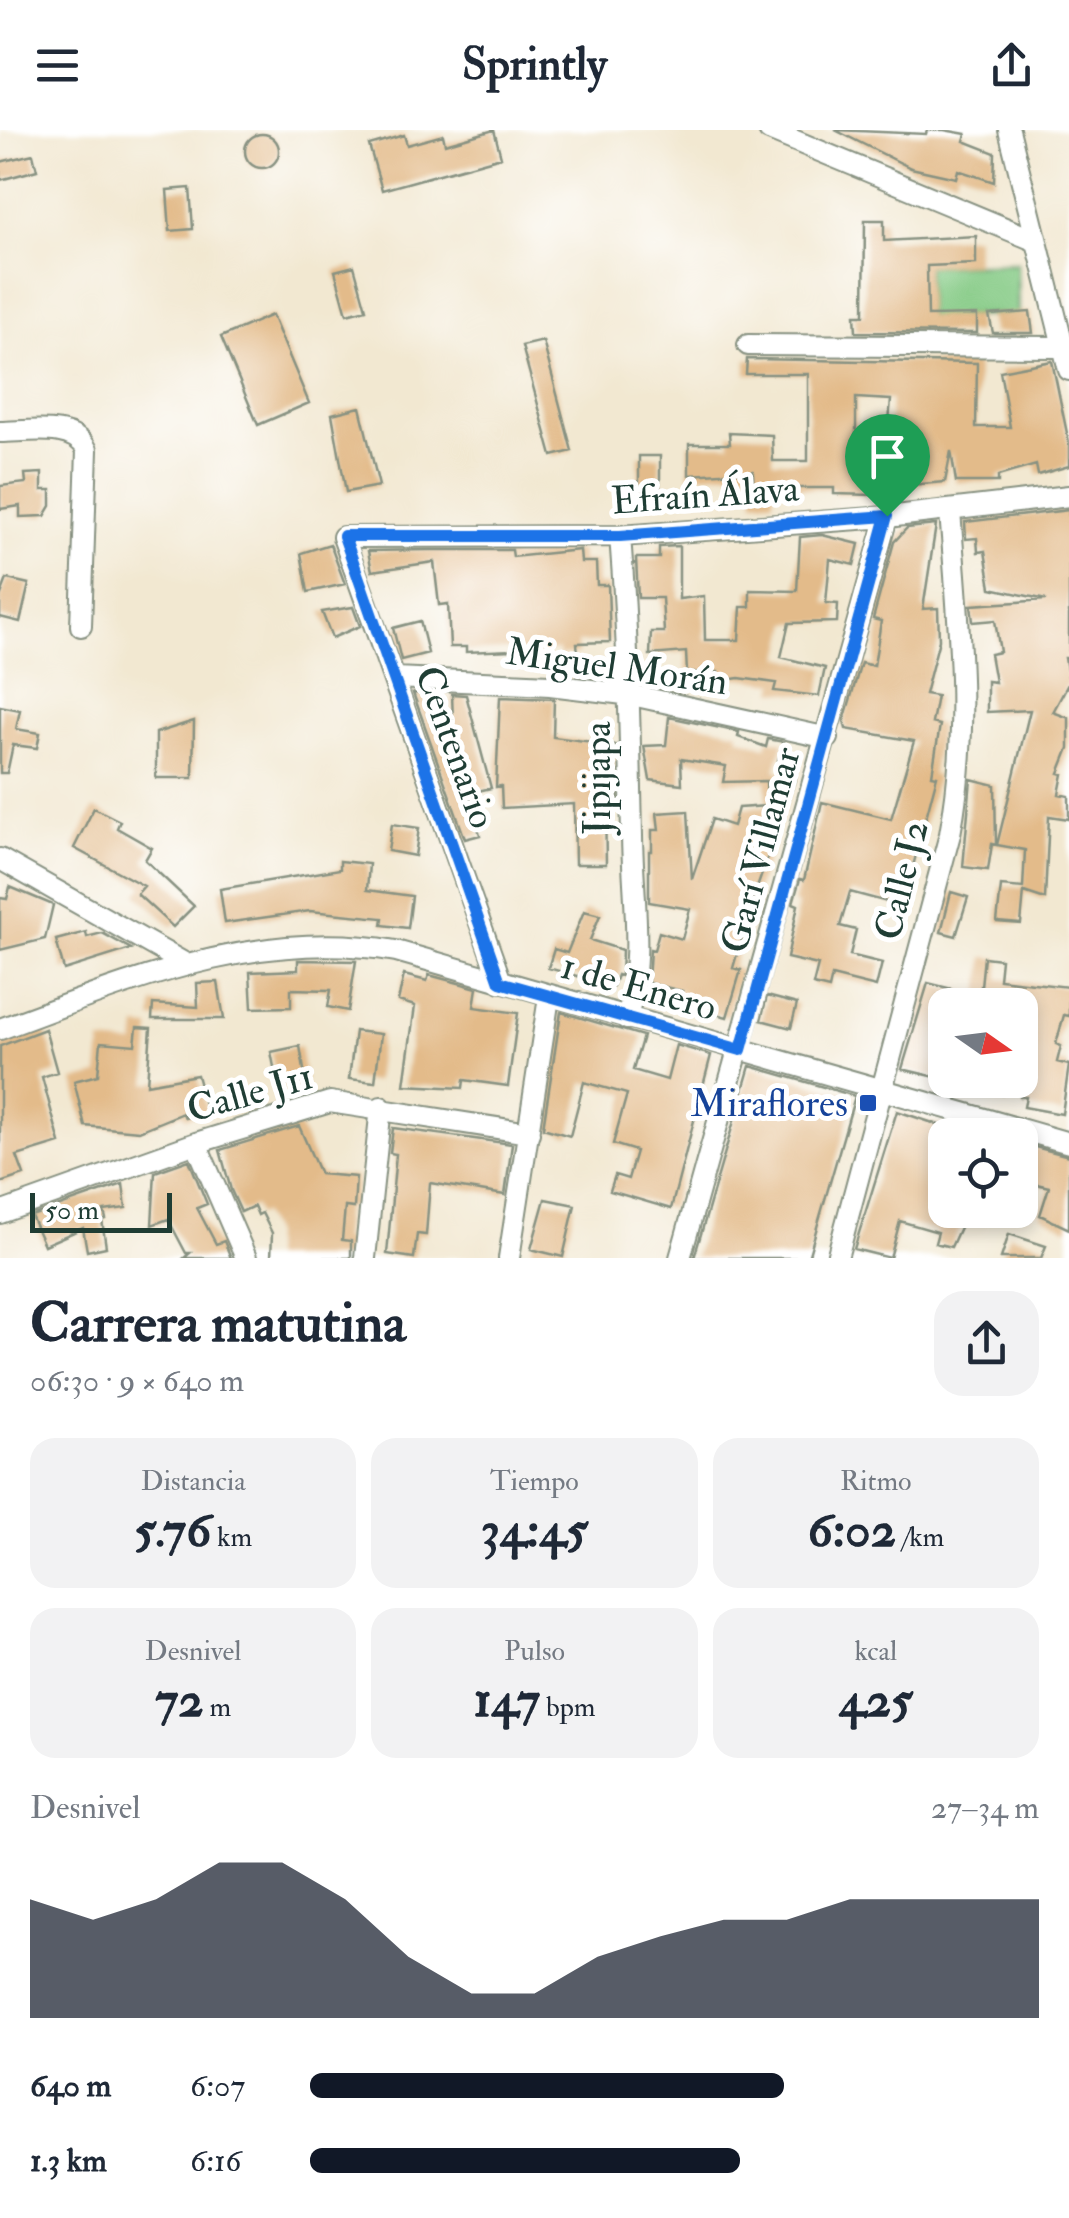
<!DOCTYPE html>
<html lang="es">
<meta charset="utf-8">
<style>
body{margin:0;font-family:"IM FELL Double Pica",serif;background:#f2f2f3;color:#1f2937;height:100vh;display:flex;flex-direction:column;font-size:38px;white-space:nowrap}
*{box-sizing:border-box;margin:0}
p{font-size:32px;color:#747a83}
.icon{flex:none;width:55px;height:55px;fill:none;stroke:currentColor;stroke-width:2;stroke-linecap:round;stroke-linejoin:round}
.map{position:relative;height:1128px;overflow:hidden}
.drawer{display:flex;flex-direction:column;background:#fff;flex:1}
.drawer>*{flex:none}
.needle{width:65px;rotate:104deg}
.controls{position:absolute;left:928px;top:858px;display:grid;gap:20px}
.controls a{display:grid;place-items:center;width:110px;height:110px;border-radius:20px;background:#fff;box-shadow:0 5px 15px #0003;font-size:50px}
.scale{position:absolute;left:30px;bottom:25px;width:142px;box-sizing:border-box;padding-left:10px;border:5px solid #1f3d34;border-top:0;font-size:28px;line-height:35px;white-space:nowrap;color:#1f3d34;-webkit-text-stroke:8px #fff;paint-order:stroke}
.pin{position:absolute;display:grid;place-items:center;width:85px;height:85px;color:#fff;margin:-102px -42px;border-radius:50% 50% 50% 0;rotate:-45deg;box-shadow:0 0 10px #0007}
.pin .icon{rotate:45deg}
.round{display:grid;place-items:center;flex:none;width:105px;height:105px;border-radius:30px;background:#f2f2f3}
.head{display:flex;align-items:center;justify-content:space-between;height:170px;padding:0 30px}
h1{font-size:55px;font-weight:800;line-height:75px}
.metrics{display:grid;grid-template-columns:repeat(3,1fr);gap:15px;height:170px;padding:10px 30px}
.metrics div{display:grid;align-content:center;border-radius:25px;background:#f2f2f3;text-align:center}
.metrics b{font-size:50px;font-weight:800}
.metrics small{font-size:28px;font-weight:400}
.metrics p{font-size:28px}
.chart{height:280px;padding:20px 30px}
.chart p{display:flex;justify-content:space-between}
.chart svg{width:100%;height:180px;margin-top:10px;fill:#111827;opacity:.7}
ul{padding:0 30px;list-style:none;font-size:32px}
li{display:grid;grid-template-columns:160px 120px 1fr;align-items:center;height:75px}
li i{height:25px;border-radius:12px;background:#111827}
header{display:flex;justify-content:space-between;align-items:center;height:130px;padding:0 30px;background:#fff;font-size:45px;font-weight:800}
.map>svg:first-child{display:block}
.green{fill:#86cb86;stroke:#52845d;stroke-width:2.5}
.building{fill:#e3bb8a;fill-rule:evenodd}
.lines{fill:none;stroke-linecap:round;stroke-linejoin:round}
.street-casing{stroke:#889282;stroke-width:24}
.street{stroke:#fff;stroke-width:20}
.route-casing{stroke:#fff;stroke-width:20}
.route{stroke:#1a73e8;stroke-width:12}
.transit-dot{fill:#1a4fb4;stroke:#fff;stroke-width:4}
.labels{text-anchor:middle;stroke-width:10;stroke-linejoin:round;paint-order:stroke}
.street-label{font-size:38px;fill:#1f3d34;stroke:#fff}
.transit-label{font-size:38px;fill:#164399;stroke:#fff;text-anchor:end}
</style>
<header><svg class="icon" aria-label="menu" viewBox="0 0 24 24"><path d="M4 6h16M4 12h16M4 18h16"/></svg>Sprintly<svg class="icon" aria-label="share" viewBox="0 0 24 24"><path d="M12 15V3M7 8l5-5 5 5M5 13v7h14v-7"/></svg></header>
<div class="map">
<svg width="1069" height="1128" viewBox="0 0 1069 1128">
<rect width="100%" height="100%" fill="#fff"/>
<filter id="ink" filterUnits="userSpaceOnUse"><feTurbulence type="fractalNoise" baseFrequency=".01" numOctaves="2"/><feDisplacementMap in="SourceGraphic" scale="20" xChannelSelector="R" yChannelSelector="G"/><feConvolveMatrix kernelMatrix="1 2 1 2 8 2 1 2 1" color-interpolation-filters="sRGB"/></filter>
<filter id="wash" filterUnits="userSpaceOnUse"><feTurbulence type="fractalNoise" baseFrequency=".0048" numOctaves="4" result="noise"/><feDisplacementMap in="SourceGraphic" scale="40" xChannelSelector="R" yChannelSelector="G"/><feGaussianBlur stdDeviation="2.25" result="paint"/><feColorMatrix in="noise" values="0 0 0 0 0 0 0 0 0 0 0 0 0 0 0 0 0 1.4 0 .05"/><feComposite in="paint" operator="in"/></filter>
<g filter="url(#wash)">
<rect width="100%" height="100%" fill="#f2e8d1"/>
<path class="green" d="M1017 133 1018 184 928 187 927 136Z"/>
<g id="blocks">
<path class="building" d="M494 0 501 27 382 60 369 15 404 5 407 15 443 5 445 14Z
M835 0 926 4 927 0H944L966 4 964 11 995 23 994 52 958 40 956 48 911 38Z
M245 21a17 17 0 1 1 34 0a17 17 0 1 1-34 0Z
M33 24 37 40 0 50V32Z
M190 58 193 99 170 101 167 60Z
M865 90H884V111L976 106V134L927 136 928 186 977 185V203L856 202 855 185H864Z
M354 136 366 179 347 184 335 141Z
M1030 182 1033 203H993L989 185Z
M272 185 309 273 258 295 221 207Z
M543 211 572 321 552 326 522 216Z
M747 229 977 233 976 297H1010L1000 241 1052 231 1069 313V336L1038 345 1036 335 998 346V352H956L951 321 945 352 873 358V365L834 364V358H774V370L754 371 753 341 689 345V314H730L729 303 772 305 773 331H808V244H746ZM856 268 891 270 886 323 856 321Z
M360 277 379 356 346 362 332 284Z
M639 326H660V359H639Z
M42 343V360H51V376L45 386 20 387V376L0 379V356L26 353 25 344Z
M1069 380V528H1065L1069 552 1053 582 1069 588V618L1059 643 1063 644 1059 664 1069 666V689L1049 686 1045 769 1024 762 1021 794 997 792 1001 756 1023 758 1025 720 997 715 1030 580 987 582V551L995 552 990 524 1000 522 995 490 973 492 971 475 1046 470 991 458 985 421 978 422 977 408 966 409 965 392Z
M936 395 923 479 938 478 939 510 925 564 937 566 932 593 940 595 932 645 937 646 912 740 902 776 850 762 840 796 856 800 850 825 882 833 876 857 832 846 829 859 813 855 818 835 787 828 798 775 793 773 800 749 804 750 822 672 891 689 914 611 846 599 844 591 861 533 874 536 881 491 873 489 894 412 907 398Z
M822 405 859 414 854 435 830 429 826 473 838 474 837 492 789 493 781 527 825 538 819 566 774 561 776 553 739 548 718 551V542L687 543 686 522 650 525 651 502H664L662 468H638L636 428H659V417L679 416V469L704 466 705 510H739L741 477H750V460L797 461 800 407Z
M330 414 345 454 308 462 301 423Z
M430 420H512L513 427 580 420 581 432H596L597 455H608L610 512 577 513 578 524 559 525 558 520 512 526V520L466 522V517H450L448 474 439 475 434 432 372 441 368 421Z
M7 449 29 454 20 492 0 487V467Z
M353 477 360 496 332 508 322 482Z
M420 491 428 523 401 530 393 498Z
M413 563 437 564 444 593 453 591 452 564 466 565 491 658 469 663 480 705 465 709Z
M500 567 554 569 553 607 616 615 613 658 617 659 618 671H605L606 734H575L574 674 502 678 501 656 496 657Z
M0 576 20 580 16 599 40 603 37 618 13 615 7 643H0Z
M669 587 739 602 738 607 766 617 768 609 784 612 775 640 796 647 752 772 748 801 744 800 733 838 741 840 727 887 678 874 682 861 648 853 650 819 654 820 659 802 682 809 690 779 649 772V721H652V700H659L657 683 688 681 692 749 712 689 733 696 738 678 767 676 766 651 723 652 726 636 681 629 682 654 650 650 644 616 666 615Z
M194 591 193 648H156V603Z
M971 649 995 655 996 715 992 714 988 740 963 737Z
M94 678 120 691 117 698 152 718 145 730 194 776 173 797 137 764 144 756 74 718Z
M392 694 419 698 415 726 388 721Z
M340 731 369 734 367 760 412 766 408 798 382 795 383 788 310 781 225 793 220 759 340 739Z
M10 757 53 775 45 809 0 820V768L7 769Z
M951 762 968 767 956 806 941 802Z
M584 781 600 785 590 810 622 820 621 846 617 845 613 856 548 838 554 819 567 823Z
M86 802 87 807 102 803 131 819 64 840 56 810Z
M984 827 1001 829 999 849 1069 857V886L1064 885 1056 914 1061 916 1057 932 1069 935 1062 984 1024 977 1026 967H1020L1024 875H945V928L940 948 902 939 928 853 980 866Z
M298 830 356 831 348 881 328 877 331 860 291 859V877L252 878 250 842 298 840Z
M404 845 427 851 429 845 477 858 474 877 518 883 508 956 464 950 463 958 404 955 415 876 398 871Z
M218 852 224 889H152L153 874 198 877 197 853Z
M767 866 797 874 791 898 761 890Z
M561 882 643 906 633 940 667 950 676 915 711 925 671 1079 610 1061 615 1045 628 1049 636 1021 613 1014 627 964 584 952 570 1006 543 998Z
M137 897 151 898 147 954 197 945 207 982 185 988 183 983 139 1001 85 996 74 951 98 945 101 912 135 915Z
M45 899 57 942 42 947 60 1013 17 1026 24 1045 0 1053V916Z
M355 901 381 904 375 952 349 949Z
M300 916 306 952 278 957 271 922Z
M750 936 855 966 808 1128H694Z
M959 950H1007L1002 965 958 961Z
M897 981 945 997V1080H968L951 1117 935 1113 938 1102 900 1091 890 1128 854 1119Z
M299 996 320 1044 356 1047 354 1078 345 1077 342 1110 351 1111V1128H271L272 1103 262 1083 258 1085 254 1076 241 1082 231 1060 220 1020Z
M393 998 512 1014 505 1065 430 1053 426 1105 417 1104 414 1128 387 1124 396 1024 390 1023Z
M1020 1013 1069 1026V1099L1040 1085 1049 1057 1028 1052 1031 1038 1020 1036Z
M189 1030 207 1074 197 1078 216 1114 224 1111 231 1128H184L190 1123H186L168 1089 152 1095 155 1042Z
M123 1054 126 1078 104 1081 106 1089 102 1090 106 1117 87 1121 83 1098 44 1115 31 1086Z
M545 1069 575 1075 563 1127 531 1119Z
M1009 1104 1046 1116 1041 1128H1001Z"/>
</g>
</g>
<g filter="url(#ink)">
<use href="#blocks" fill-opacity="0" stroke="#889282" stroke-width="2.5"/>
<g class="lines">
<g class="street-casing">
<path id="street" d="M769 0 1036 111
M1009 0 1069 240
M748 215 1063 217
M0 302C27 302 74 292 87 320L81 496
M620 406C628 506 630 605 632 706 633 773 644 822 627 889
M395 548 550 555 632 565 828 608
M0 729 184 833
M501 852 343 407 620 406 887 387 1069 366
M0 899C129 852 256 797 396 821L1069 1013
M196 1013 246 1128
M0 1083 196 1013 330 972 529 1003
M365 1128 381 977
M509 1128 549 867
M680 1128 887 387
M837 1128 950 704C971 595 958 490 950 381"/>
</g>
<use href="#street" class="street"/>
</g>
</g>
<g class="lines" filter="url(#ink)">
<g class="route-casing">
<path id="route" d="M887 386 741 920 500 852 344 406H620Z"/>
</g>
<use href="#route" class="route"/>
</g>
<rect class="transit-dot" x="858" y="963" width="20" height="20" rx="5"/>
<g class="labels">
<g class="street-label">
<text transform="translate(705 364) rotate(-4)" y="13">Efraín Álava</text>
<text transform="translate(617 536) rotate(8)" y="13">Miguel Morán</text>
<text transform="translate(456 617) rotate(70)" y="13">Centenario</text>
<text transform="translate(597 648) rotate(-90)" y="13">Jipijapa</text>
<text transform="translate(760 720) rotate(-75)" y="13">Garí Villamar</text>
<text transform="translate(901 750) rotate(-76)" y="13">Calle J2</text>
<text transform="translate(639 856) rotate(16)" y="13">1 de Enero</text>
<text transform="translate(250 962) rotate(-16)" y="13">Calle J11</text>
</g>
<g class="transit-label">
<text x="848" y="986">Miraflores</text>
</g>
</g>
</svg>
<div class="controls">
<a><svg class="needle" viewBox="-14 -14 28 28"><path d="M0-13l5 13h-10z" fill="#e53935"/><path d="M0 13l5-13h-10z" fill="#747a83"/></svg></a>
<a><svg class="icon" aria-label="locate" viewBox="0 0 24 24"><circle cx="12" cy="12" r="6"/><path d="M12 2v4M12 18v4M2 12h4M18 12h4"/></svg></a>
</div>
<div class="scale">50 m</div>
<div class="pin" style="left:887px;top:386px;background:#1e9e55"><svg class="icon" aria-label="arrive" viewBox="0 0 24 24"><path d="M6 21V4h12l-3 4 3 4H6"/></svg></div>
</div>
<section class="drawer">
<div class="head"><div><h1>Carrera matutina</h1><p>06:30 · 9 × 640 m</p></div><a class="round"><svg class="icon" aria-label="share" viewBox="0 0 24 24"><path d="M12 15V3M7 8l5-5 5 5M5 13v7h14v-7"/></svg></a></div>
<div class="metrics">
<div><p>Distancia</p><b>5.76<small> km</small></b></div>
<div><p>Tiempo</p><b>34:45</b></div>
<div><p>Ritmo</p><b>6:02<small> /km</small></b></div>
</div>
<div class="metrics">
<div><p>Desnivel</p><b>72<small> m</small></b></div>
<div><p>Pulso</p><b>147<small> bpm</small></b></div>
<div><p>kcal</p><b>425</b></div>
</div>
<div class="chart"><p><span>Desnivel</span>27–34 m</p>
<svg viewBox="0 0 160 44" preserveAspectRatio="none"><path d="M0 44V15L10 20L20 15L30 6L40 6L50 15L60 29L70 38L80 38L90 29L100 24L110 20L120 20L130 15L140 15L150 15L160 15V44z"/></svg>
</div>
<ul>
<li><b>640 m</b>6:07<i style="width:65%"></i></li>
<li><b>1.3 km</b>6:16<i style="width:59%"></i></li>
</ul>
</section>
